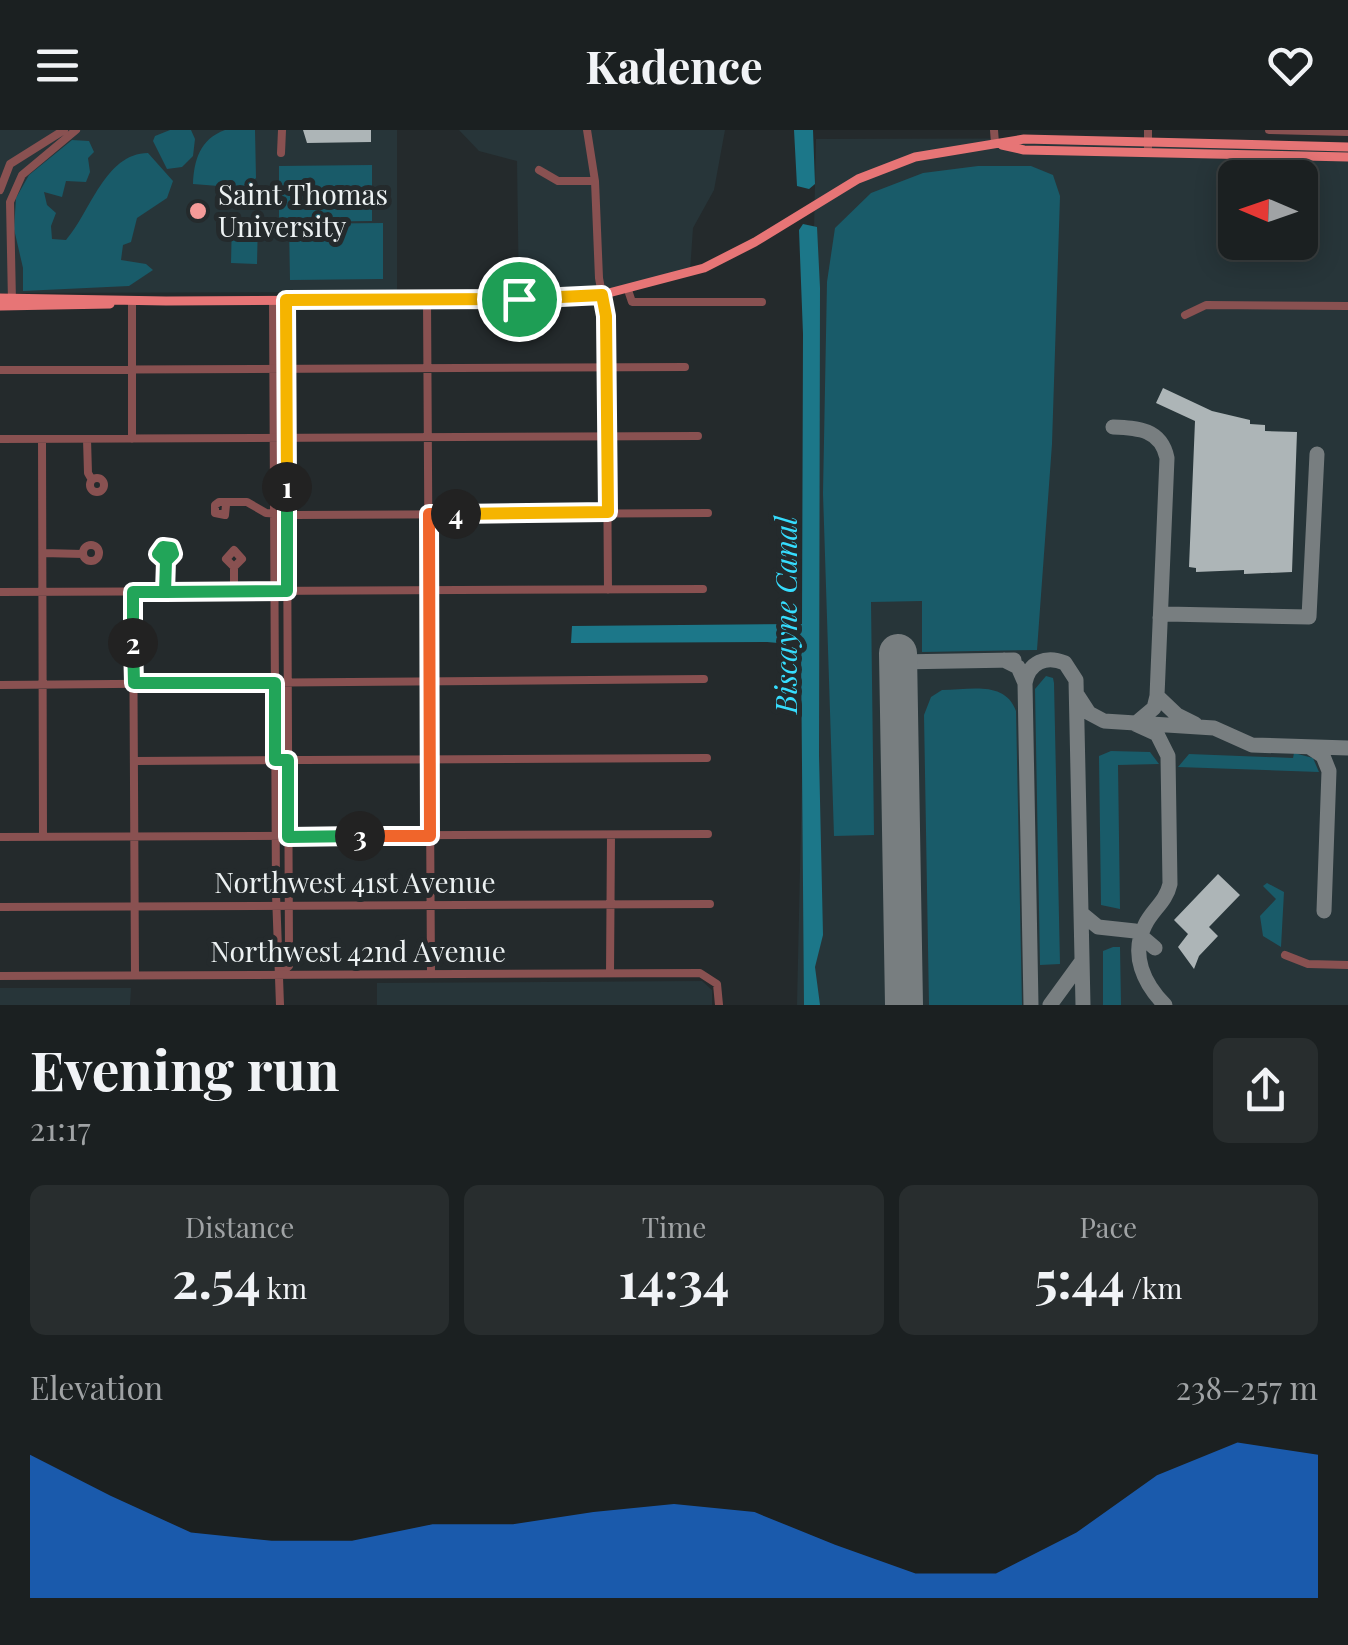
<!DOCTYPE html>
<meta charset="utf-8">
<style>
body{margin:0;font-family:"Playfair Display",serif;background:#282d2e;color:#f1f3f6;height:100vh;display:flex;flex-direction:column;font-size:38px;white-space:nowrap}
*{box-sizing:border-box;margin:0}
p{font-size:32px;color:#a0a3a5}
.icon{flex:none;width:55px;height:55px;fill:none;stroke:currentColor;stroke-width:2;stroke-linecap:round;stroke-linejoin:round}
.map{position:relative;height:875px;overflow:hidden}
.details{display:flex;flex-direction:column;background:#1b2021;flex:1}
.details>*{flex:none}
.needle{width:65px;rotate:272deg}
.buttons{position:absolute;left:1218px;top:30px;display:grid;gap:20px}
.buttons a{display:grid;place-items:center;width:100px;height:100px;border-radius:15px;background:#1b2021;box-shadow:0 5px 25px #0003,0 0 0 2px #393e3f;font-size:50px}
.pin{position:absolute;display:grid;place-items:center;width:85px;height:85px;color:#fff;margin:-42px;border:5px solid #fff;border-radius:50%;box-shadow:0 2px 10px #0007}
.km{position:absolute;width:50px;height:50px;margin:-25px;border-radius:50%;background:#222;color:#fff;font-size:28px;line-height:50px;text-align:center}
.round{display:grid;place-items:center;flex:none;width:105px;height:105px;border-radius:15px;background:#282d2e}
.summary{display:flex;align-items:center;justify-content:space-between;height:170px;padding:0 30px}
h1{font-size:55px;font-weight:700;line-height:75px}
.stats{display:grid;grid-template-columns:repeat(3,1fr);gap:15px;height:170px;padding:10px 30px}
.stats div{display:grid;align-content:center;border-radius:15px;background:#282d2e;text-align:center}
.stats b{font-size:50px;font-weight:700}
.stats small{font-size:28px;font-weight:400}
.stats p{font-size:28px}
.chart{height:280px;padding:20px 30px}
.chart p{display:flex;justify-content:space-between}
.chart svg{width:100%;height:180px;margin-top:10px;fill:#1a73e8;opacity:.7}
header{display:flex;justify-content:space-between;align-items:center;height:130px;padding:0 30px;background:#1b2021;font-size:45px;font-weight:700}
.map>svg:first-child{display:block}
.built{fill:#273539;fill-rule:evenodd}
.green{fill:#195b69}
.water{fill:#1c7789}
.lines{fill:none;stroke-linecap:round;stroke-linejoin:round}
.taxiway{stroke:#787e80;stroke-width:15}
.runway{stroke:#787e80;stroke-width:38}
.building{fill:#adb5b7}
.minor{stroke:#895151;stroke-width:8}
.major{stroke:#e77576;stroke-width:9}
.split-1-casing{stroke:#fff;stroke-width:20}
.split-2-casing{stroke:#fff;stroke-width:20}
.split-3-casing{stroke:#fff;stroke-width:20}
.split-4-casing{stroke:#fff;stroke-width:20}
.split-5-casing{stroke:#fff;stroke-width:20}
.split-1{stroke:#f5b400;stroke-width:12}
.split-2{stroke:#22a559;stroke-width:12}
.split-3{stroke:#22a559;stroke-width:12}
.split-4{stroke:#f0652b;stroke-width:12}
.split-5{stroke:#f5b400;stroke-width:12}
.poi-dot{fill:#f59b99;stroke:#242a2c;stroke-width:4}
.labels{text-anchor:middle;stroke-width:10;stroke-linejoin:round;paint-order:stroke}
.poi-label{font-size:28px;fill:#ecf1f2;stroke:#242a2c;text-anchor:start}
.street-label{font-size:28px;fill:#ecf1f2;stroke:#242a2c}
.water-label{font-size:30px;font-style:italic;fill:#36ddfe;stroke:#242a2c}
</style>
<header><svg class="icon" aria-label="menu" viewBox="0 0 24 24"><path d="M4 6h16M4 12h16M4 18h16"/></svg>Kadence<svg class="icon" aria-label="heart" viewBox="0 0 24 24"><path d="M12 20l-8-8c-3-5 5-10 8-4 3-6 11-1 8 4z"/></svg></header>
<div class="map">
<svg width="1348" height="875" viewBox="0 0 1348 875">
<rect width="100%" height="100%" fill="#242a2c"/>
<path class="built" d="M0 0H397V162L0 163Z
M459 0H725L714 60 693 98 690 142 636 158 519 169 517 31 479 21Z
M1159 8 1348 13V875H797L816 9ZM1235 48H1300V112H1235Z
M702 851 712 860V875H377V853Z
M0 858H131L130 875H0Z"/>
<path class="green" d="M170 0H191L195 9 193 26 182 37 167 39 153 11 155 6Z
M225 0H255L256 48 244 58 193 54C194 30 200 9 225 0Z
M72 10 89 11 94 22 88 28 90 42 86 52 66 51 62 67 44 62 47 75 56 83 51 96 52 109 66 110C90 83 105 23 148 23L173 51 167 68 137 88 131 112 123 115 121 130 146 134 153 140 129 156 23 161V138L14 99 16 68 29 45Z
M372 35V91L279 92V36Z
M978 36H1031L1053 45 1060 66 1052 314 1037 520 922 522V471L871 472 874 705 834 706 823 363 827 152 835 98 871 63 923 43Z
M232 89 258 90 257 134 231 133Z
M383 93V149L290 150 289 94Z
M1046 546 1053 548 1054 553 1060 834 1040 835 1035 559Z
M942 560C969 560 1005 550 1016 581L1022 875H929L924 585 931 567Z
M1111 621 1150 622 1159 634 1118 635 1120 779 1101 775 1099 626Z
M1294 623 1313 628 1319 642 1178 637 1189 624 1293 628Z
M1267 753 1284 762 1281 817 1263 806 1260 786 1276 769 1263 756Z
M1113 817H1120L1121 875H1103V821Z"/>
<path class="water" d="M794 0H813L815 54 809 59 797 56Z
M803 94 817 97 820 158 819 625 823 805 815 837 820 875H804L801 515 767 512 571 513 572 496 802 494 803 204 799 100Z"/>
<g class="lines">
<path class="taxiway" d="M1113 297C1138 298 1161 299 1167 328L1157 566 1154 578 1135 594
M1160 488 1166 484 1309 487 1317 324
M1004 530 1018 537 1025 553 1031 875
M898 532 1014 530
M1025 553C1029 532 1046 525 1065 533L1076 550 1083 875
M1078 566 1089 583 1104 591 1214 598 1252 615 1348 618
M1157 566 1177 585 1195 594
M1135 594 1157 604 1168 626 1170 754C1166 772 1152 780 1145 795 1130 825 1144 854 1165 875
M1311 618 1323 626 1329 641 1324 781
M1081 783 1098 797 1135 801 1155 818
M1050 875 1082 831"/>
<path class="runway" d="M898 523 904 875"/>
</g>
<path class="building" d="M303 0H371V12L307 13Z
M1163 258 1212 281 1250 290V294L1265 295V301L1297 302 1292 442 1244 444V440L1196 442V438L1189 437 1195 291 1156 273Z
M1218 744 1240 765 1209 797 1218 806 1199 826 1194 839 1178 817 1188 804 1174 790Z"/>
<g class="lines">
<path class="minor" d="M587 0 595 51 599 148 606 186 608 460
M994 0 995 13
M1148 0V23
M1269 0 1348 2
M281 23 282 0
M539 40 558 51H595
M0 60 10 34 64 0
M628 160 632 172H762
M427 169 431 844
M273 170 276 764 280 875
M132 171V309
M12 172 10 72 22 45 76 0
M1185 185 1206 175 1348 176
M0 240 685 237
M0 309 698 306
M42 309 43 707
M87 309 88 343 92 350
M90 355a7 7 0 1 1 14 0a7 7 0 1 1-14 0Z
M226 375 225 385 215 383V375L219 372H247L266 383 294 385 708 383
M83 423a8 8 0 1 1 16 0a8 8 0 1 1-16 0Z
M43 423 83 424
M0 462 703 459
M133 462 135 845
M165 462V431L173 424 166 416 158 423 165 431
M234 462V437L242 429 234 420 226 429 234 437
M0 555 704 549
M134 631 707 628
M0 707 708 704
M0 777 710 774
M1285 825 1308 834 1348 835
M610 843 611 705
M280 844 289 836V823L286 170
M0 846 700 843 717 854 719 875"/>
<path class="major" d="M1002 15 1024 20 1348 27
M0 168 166 171 519 169 601 165 704 138 755 112 858 49 915 27 1024 9 1348 17
M0 176 110 174"/>
</g>
<g class="lines">
<g class="split-1-casing">
<path id="split-1" d="M287 357 286 170 519 169"/>
</g>
<g class="split-2-casing">
<path id="split-2" d="M133 513V462H165L166 431 173 424 171 418 163 417 158 424 166 431 165 462 287 461V357"/>
</g>
<g class="split-3-casing">
<path id="split-3" d="M133 513 134 553H275V630H288V707L360 706"/>
</g>
<g class="split-4-casing">
<path id="split-4" d="M360 706H430L429 384H456"/>
</g>
<g class="split-5-casing">
<path id="split-5" d="M456 384 608 382 606 186 602 165 519 169"/>
</g>
<use href="#split-1" class="split-1"/>
<use href="#split-2" class="split-2"/>
<use href="#split-3" class="split-3"/>
<use href="#split-4" class="split-4"/>
<use href="#split-5" class="split-5"/>
</g>
<circle class="poi-dot" cx="198" cy="81" r="10"/>
<g class="labels">
<g class="poi-label">
<text x="218" y="75">Saint Thomas<tspan x="218" dy="32">University</tspan></text>
</g>
<g class="street-label">
<text x="355" y="763">Northwest 41st Avenue</text>
<text x="358" y="832">Northwest 42nd Avenue</text>
</g>
<g class="water-label">
<text transform="translate(787 485) rotate(-90)" y="10">Biscayne Canal</text>
</g>
</g>
</svg>
<div class="buttons">
<a><svg class="needle" viewBox="-14 -14 28 28"><path d="M0-13l5 13h-10z" fill="#e53935"/><path d="M0 13l5-13h-10z" fill="#a0a3a5"/></svg></a>
</div>
<div class="pin" style="left:519px;top:169px;background:#1e9e55"><svg class="icon" aria-label="arrive" viewBox="0 0 24 24"><path d="M6 21V4h12l-3 4 3 4H6"/></svg></div>
<b class="km" style="left:287px;top:357px">1</b>
<b class="km" style="left:133px;top:513px">2</b>
<b class="km" style="left:360px;top:706px">3</b>
<b class="km" style="left:456px;top:384px">4</b>
</div>
<section class="details">
<div class="summary"><div><h1>Evening run</h1><p>21:17</p></div><a class="round"><svg class="icon" aria-label="share" viewBox="0 0 24 24"><path d="M12 15V3M7 8l5-5 5 5M5 13v7h14v-7"/></svg></a></div>
<div class="stats">
<div><p>Distance</p><b>2.54<small> km</small></b></div>
<div><p>Time</p><b>14:34</b></div>
<div><p>Pace</p><b>5:44<small> /km</small></b></div>
</div>
<div class="chart"><p><span>Elevation</span>238–257 m</p>
<svg viewBox="0 0 160 44" preserveAspectRatio="none"><path d="M0 44V9L10 19L20 28L30 30L40 30L50 26L60 26L70 23L80 21L90 23L100 31L110 38L120 38L130 28L140 14L150 6L160 9V44z"/></svg>
</div>
</section>
